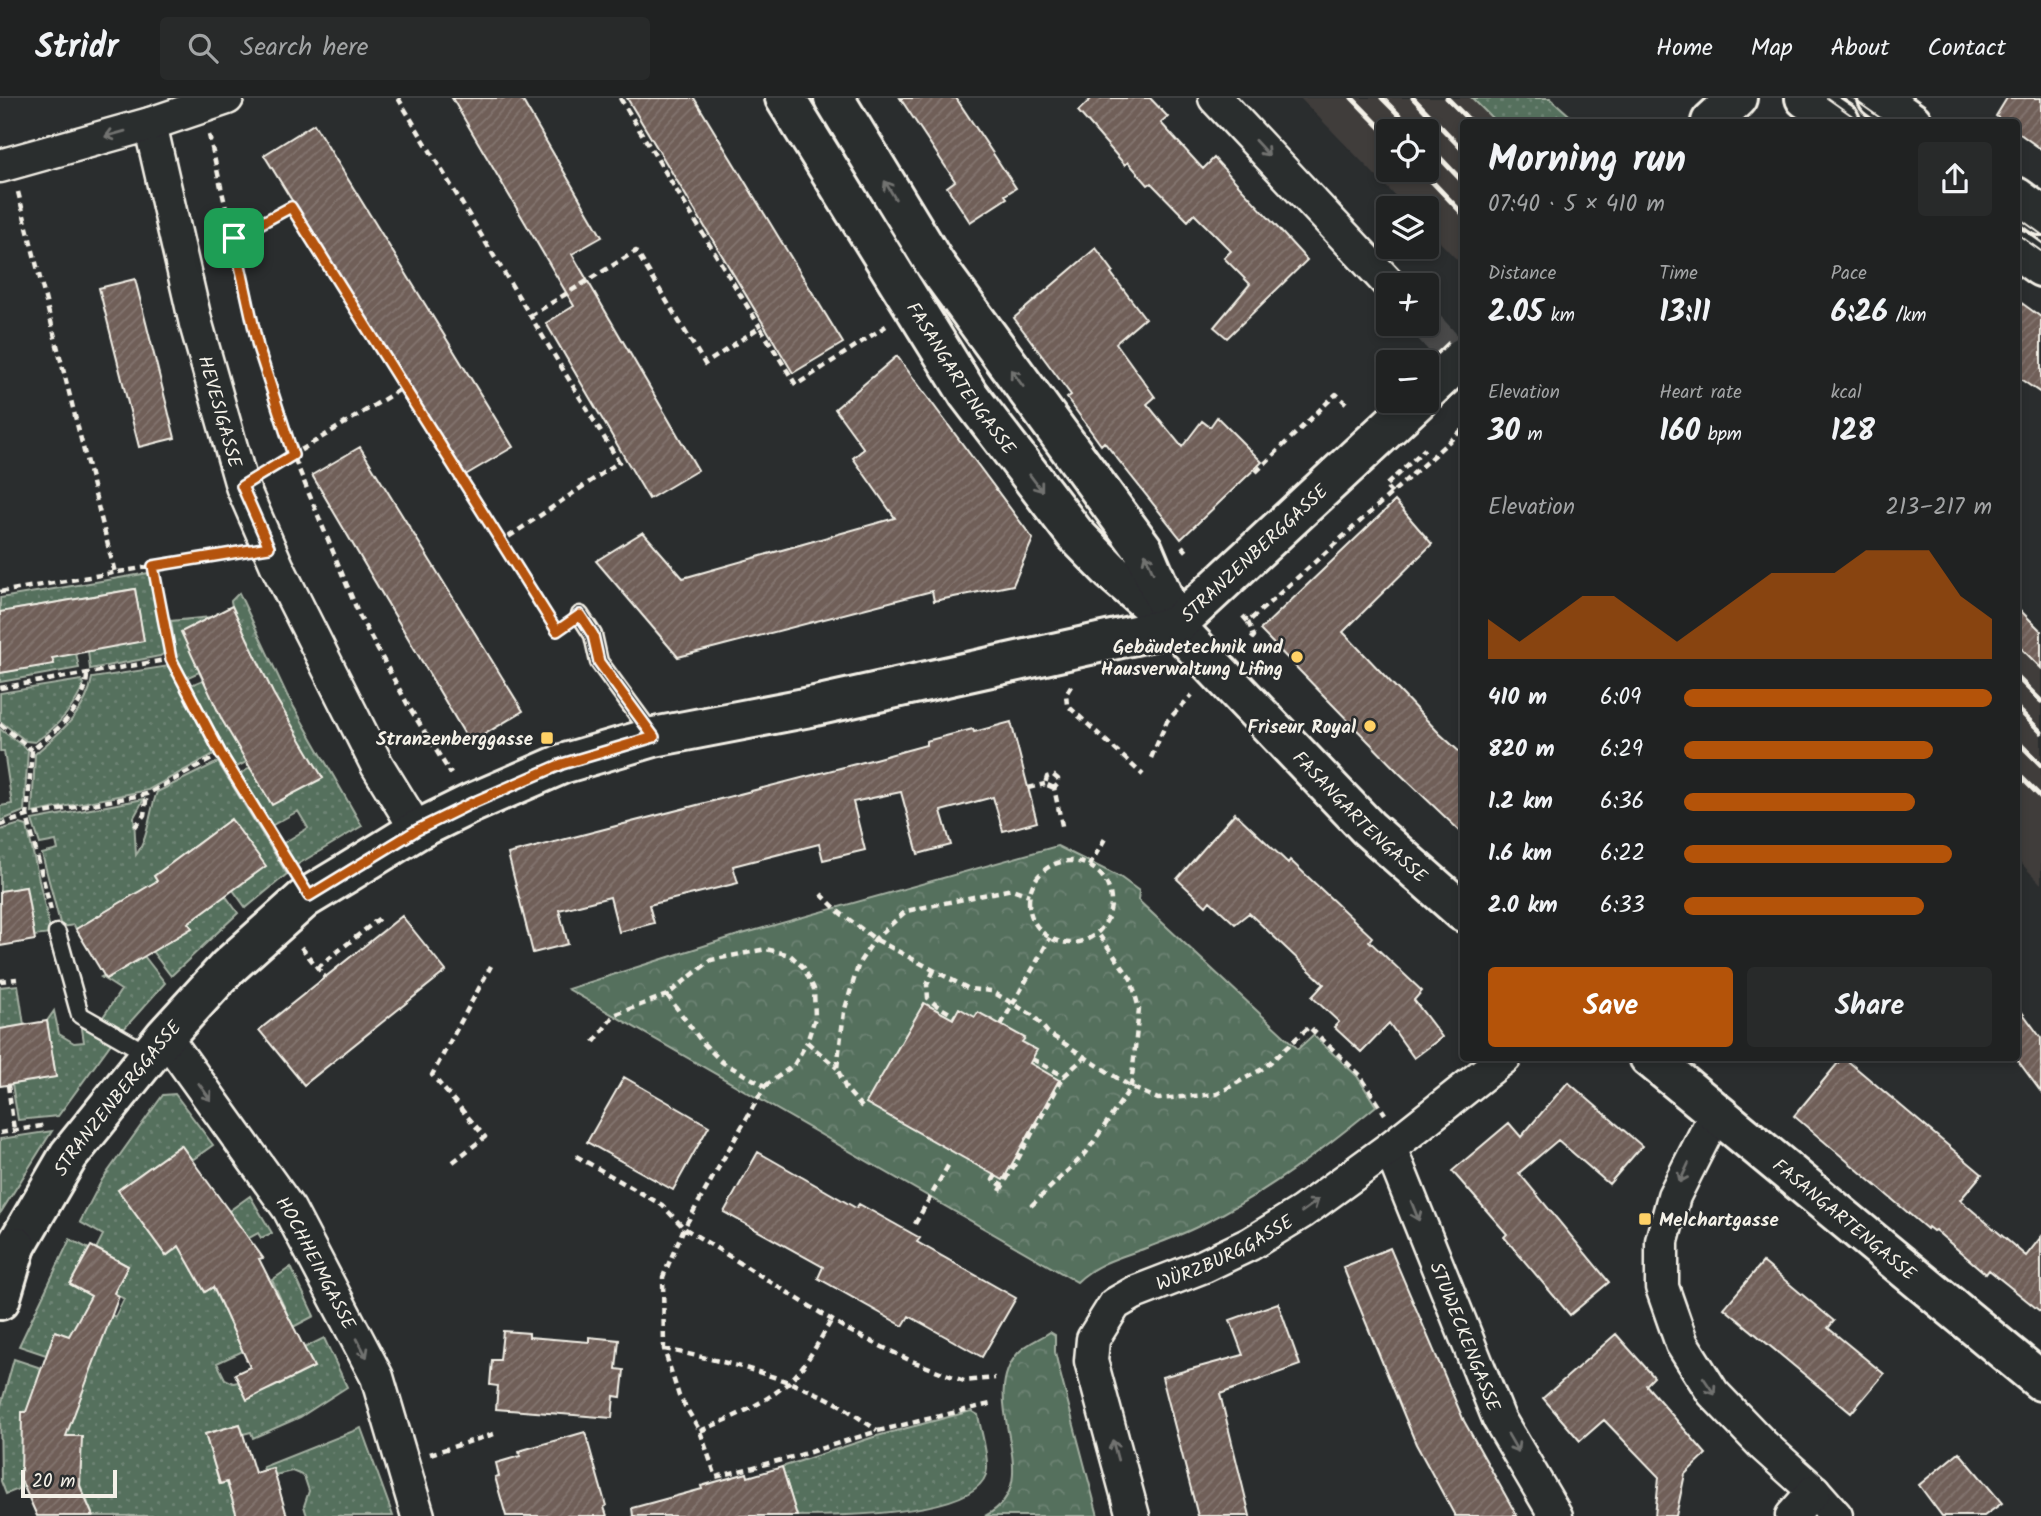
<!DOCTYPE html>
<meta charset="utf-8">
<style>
body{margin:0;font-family:Kalam,sans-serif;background:#282a2a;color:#f1f3f6;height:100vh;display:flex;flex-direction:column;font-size:26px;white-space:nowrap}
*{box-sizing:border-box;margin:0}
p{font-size:23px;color:#a2a4a5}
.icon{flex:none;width:38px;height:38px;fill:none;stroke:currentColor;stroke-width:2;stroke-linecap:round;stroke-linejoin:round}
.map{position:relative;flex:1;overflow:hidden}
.drawer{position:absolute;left:1460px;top:21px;width:560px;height:942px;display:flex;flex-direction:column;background:#202222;border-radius:7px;box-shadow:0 4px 10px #0003,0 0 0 2px #3d3f40}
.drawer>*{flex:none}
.tools{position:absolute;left:1376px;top:21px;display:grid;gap:14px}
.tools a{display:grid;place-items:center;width:63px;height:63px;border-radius:7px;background:#202222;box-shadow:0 4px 10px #0003,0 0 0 2px #3d3f40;font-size:35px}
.scale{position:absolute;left:21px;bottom:18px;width:96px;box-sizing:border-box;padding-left:7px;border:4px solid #f4f1e8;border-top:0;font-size:19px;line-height:24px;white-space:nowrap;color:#f4f1e8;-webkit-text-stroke:5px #2a2d2e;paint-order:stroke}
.pin{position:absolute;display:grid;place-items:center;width:60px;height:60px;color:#fff;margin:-30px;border-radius:14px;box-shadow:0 4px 10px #0006}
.round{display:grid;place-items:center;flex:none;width:74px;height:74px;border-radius:7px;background:#282a2a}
.headline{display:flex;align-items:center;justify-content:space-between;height:119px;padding:0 28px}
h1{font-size:38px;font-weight:700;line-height:52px}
.figures{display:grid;grid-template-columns:repeat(3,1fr);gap:10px;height:119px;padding:7px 28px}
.figures div{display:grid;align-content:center}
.figures b{font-size:30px;font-weight:700}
.figures small{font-size:19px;font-weight:400}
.figures p{font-size:19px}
.chart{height:196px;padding:14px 28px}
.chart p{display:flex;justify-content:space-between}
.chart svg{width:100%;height:126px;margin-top:7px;fill:#b45309;opacity:.7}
.cta{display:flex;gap:14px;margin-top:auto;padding:14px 28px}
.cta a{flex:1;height:80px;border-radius:7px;background:#b45309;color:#fff;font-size:28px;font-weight:700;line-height:80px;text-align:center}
.cta a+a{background:#282a2a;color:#f1f3f6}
ul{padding:0 28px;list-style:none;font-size:23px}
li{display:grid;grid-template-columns:112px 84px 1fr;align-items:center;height:52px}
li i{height:18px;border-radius:9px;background:#b45309}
header{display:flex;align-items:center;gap:42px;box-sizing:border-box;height:98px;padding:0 35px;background:#202222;border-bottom:2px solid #3d3f40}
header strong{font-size:33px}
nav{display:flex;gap:38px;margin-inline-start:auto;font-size:24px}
.search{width:490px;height:63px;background:#282a2a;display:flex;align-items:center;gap:18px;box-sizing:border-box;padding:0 24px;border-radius:7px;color:#a2a4a5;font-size:26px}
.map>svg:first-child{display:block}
.built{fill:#3f3c3b;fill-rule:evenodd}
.green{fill:url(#green-dots);stroke:#a4b0a2;stroke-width:2}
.forest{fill:url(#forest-crowns);stroke:#a4b0a2;stroke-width:2}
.building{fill:url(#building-hatch);stroke:#f4f1e8;stroke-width:2}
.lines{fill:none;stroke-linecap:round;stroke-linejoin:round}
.street-tunnel{stroke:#484a4a;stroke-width:32;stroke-dasharray:32 16;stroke-linecap:butt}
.lane-casing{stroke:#f4f1e8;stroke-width:21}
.street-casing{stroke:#f4f1e8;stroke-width:37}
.secondary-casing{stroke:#f4f1e8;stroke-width:44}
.path{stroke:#f4f1e8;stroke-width:4.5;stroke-dasharray:7 5;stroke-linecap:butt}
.lane{stroke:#2a2d2e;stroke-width:16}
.street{stroke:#2a2d2e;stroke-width:32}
.secondary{stroke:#2a2d2e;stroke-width:38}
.tram{stroke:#f4f1e8;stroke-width:2}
.rail{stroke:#f4f1e8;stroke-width:5}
.secondary-bridge-casing{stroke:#f4f1e8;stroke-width:44;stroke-linecap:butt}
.secondary-bridge{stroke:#2a2d2e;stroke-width:38}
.oneway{stroke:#71726f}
.route-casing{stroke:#fff;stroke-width:14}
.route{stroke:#b45309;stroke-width:9}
.poi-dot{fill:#ffd166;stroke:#2a2d2e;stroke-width:2.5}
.labels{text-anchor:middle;stroke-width:5;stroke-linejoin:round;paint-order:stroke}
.street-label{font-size:19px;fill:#f4f1e8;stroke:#2a2d2e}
.poi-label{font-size:19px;font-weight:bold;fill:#f4f1e8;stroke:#2a2d2e;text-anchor:end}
</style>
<header>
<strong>Stridr</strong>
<div class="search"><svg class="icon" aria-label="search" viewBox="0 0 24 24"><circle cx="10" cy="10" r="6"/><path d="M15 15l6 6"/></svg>Search here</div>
<nav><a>Home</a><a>Map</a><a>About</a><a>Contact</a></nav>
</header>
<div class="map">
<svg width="2041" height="1418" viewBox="0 0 2041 1418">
<defs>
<pattern id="green-dots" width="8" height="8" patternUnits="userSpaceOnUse" patternTransform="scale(1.75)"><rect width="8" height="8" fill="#556f5d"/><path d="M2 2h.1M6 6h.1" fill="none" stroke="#6e8474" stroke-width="1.8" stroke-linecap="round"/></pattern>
<pattern id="forest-crowns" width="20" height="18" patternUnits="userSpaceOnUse" patternTransform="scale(1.75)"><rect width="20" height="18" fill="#556f5d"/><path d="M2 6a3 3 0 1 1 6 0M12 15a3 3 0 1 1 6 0" fill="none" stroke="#6e8474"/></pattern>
<pattern id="building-hatch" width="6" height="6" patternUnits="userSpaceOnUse" patternTransform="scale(1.75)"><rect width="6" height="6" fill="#6f5e58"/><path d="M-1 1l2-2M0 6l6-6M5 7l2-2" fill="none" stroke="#847670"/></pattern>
</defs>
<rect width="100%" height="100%" fill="#2a2d2e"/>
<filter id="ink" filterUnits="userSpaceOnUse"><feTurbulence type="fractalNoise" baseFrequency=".0143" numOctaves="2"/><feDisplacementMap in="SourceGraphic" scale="14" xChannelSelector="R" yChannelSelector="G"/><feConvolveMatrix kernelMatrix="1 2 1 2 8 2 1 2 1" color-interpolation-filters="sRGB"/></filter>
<g filter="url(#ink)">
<path class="built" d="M1300 0H1472L1496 24H1463V168L1426 130V110H1407ZM1388 33H1426V72H1388Z
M2016 508 2041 533V786L2016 760Z"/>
<path class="green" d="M1472 0H1550L1577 24H1496Z
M149 475 166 554 160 558 90 571 88 552 144 543 135 491 0 514V500Z
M239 495 287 597 362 728 295 768 282 746 308 730 298 713 271 728 240 676 250 670 246 664 235 670 191 587 203 582 199 574 186 580 176 559 171 523 211 519 232 508 231 503Z
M76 555 79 570 0 584V575L54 565 52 559Z
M169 568 214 656 148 692 32 715 35 656C59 635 87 614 92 580Z
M81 582 84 586C74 611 57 629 35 644L26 643 0 623V595Z
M0 631 28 652 24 713 0 723V708L12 706 4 653H0Z
M218 664 287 776 246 810 233 792 230 722 154 778 157 783 76 831 74 827 61 829 42 756 58 752 56 743 40 746 32 722 144 701 134 719 136 757C149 740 149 714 157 694Z
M20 726 27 728 51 836 34 838 26 789 0 793V732Z
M225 797 238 815 171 878 152 853 192 830 188 825Z
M144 858 165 885 123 932 103 919 121 892 101 879Z
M18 887 24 927 0 931V889Z
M54 913 59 936 74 945 84 944 81 924 112 944 58 1018 18 1022 12 986 56 979 47 923Z
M175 996 213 1047 192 1062 181 1047 118 1092 166 1158 250 1098 272 1135 261 1140 258 1135 247 1141 205 1194 213 1189 243 1253 217 1265 225 1281 233 1285 238 1284 244 1295 268 1284 272 1290 314 1269 304 1250 324 1240 347 1289 300 1319 253 1340 251 1334 243 1336 240 1326 205 1336 220 1386 227 1384 237 1418H93L78 1382 81 1368V1338H64L24 1389 6 1396 1 1383 0 1311 14 1261 41 1270 40 1276 55 1234 46 1257 19 1248 70 1141 89 1151 70 1186 91 1198 88 1205 115 1219 124 1201 114 1195 128 1168 96 1151 103 1137 80 1124 102 1082 163 997Z
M52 1033 1 1114 0 1115V1041Z
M291 1169 314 1218 293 1229 272 1182Z
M971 1313 978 1317C981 1334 988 1354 987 1371 984 1418 839 1418 797 1418L782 1369 877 1338Z
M361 1330 393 1418H307L304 1408 309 1393 304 1378 292 1373 275 1377 272 1370 264 1372 263 1369Z"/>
<path class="forest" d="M1057 748 1120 779 1139 793 1138 802 1298 951 1313 937 1357 978 1376 1008C1321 1053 1267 1094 1203 1126 1186 1135 1167 1142 1149 1149 1122 1159 1098 1164 1077 1184L568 891 735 838Z
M1050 1234 1055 1237V1254L1059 1271 1098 1418H985C1051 1383 974 1306 1018 1255 1027 1245 1040 1241 1050 1234Z"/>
<path class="building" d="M452 0H521L602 139 572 156 698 372 649 401 546 225 574 208Z
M627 0H694L843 245 793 275Z
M900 0H956L1016 90 1005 97 1007 100 970 124 947 89 955 83Z
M1092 0H1150L1168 19 1161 25 1203 71 1214 60 1307 162 1227 240 1214 229 1250 186 1224 160 1231 153 1194 116 1188 123 1151 85 1148 87 1128 64 1125 67 1078 13Z
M2007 0H2041V51L2016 33V24H2004L1996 18Z
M314 26 513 349 462 379 264 57Z
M1096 150 1113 173 1111 175 1145 220 1116 245 1155 299 1147 306 1182 349 1202 323 1210 329 1217 319 1262 364 1181 441 1104 344 1101 347 1067 300 1071 297 1014 220Z
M135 181 175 340 139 349 99 190Z
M2016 201 2041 219V295L2016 278Z
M897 258 1033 441 1013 487 934 503 932 493 678 559 596 463 643 434 683 480 895 420 853 360 864 351 835 311Z
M360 349 523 613 470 645 312 377Z
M1395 403 1432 446 1343 534 1440 636 1463 657V736L1399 675 1260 532Z
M135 491 144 543 52 560 54 566 0 575V514Z
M232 508 273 595 323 680 272 707 222 622 181 534Z
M2016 508 2041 533V570L2016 545Z
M1011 624 1037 724 1003 733 993 699 941 713 951 747 918 756 901 694 853 704 865 752 823 762 819 746 733 768 738 785 649 807 654 825 619 834 610 799 559 812 568 846 533 855 508 756 871 662 926 647V643L973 631 974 634Z
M1235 715 1288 765 1290 762 1372 839 1369 843 1422 893 1414 902 1442 939 1414 960 1389 925 1361 954 1334 929 1339 924 1312 899 1324 886 1249 815 1235 826 1210 803 1206 808 1177 781Z
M231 721 266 768 188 825 192 830 106 881 76 831 157 783 154 778Z
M26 789 35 842 0 848V793Z
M402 818 446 873 304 987 259 932Z
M924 905 953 921 959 910 975 919 978 914 1025 940 1022 944 1037 952 1030 965 1059 982 1003 1082 866 1005Z
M2016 906 2041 940V994L2016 960Z
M47 923 56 979 0 988V931Z
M1843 959 1982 1076 1960 1102 2026 1158 2041 1139V1214L1989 1172 1986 1176 1935 1132 1933 1133 1928 1129 1927 1131 1794 1018Z
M624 979 709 1028 673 1092 587 1044Z
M1568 984 1642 1048 1609 1086 1558 1042 1519 1075 1609 1184 1570 1217 1504 1139 1507 1136 1452 1073 1509 1025 1521 1039Z
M181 1047 263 1160 259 1161 314 1269 247 1302 235 1276 250 1269 213 1189 205 1194 179 1148 166 1158 118 1092Z
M758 1054 856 1110 859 1106 920 1140 917 1144 1016 1200 982 1259 909 1218 903 1228 818 1180 823 1169 724 1114Z
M91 1148 128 1168 114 1195 119 1198 66 1338H82L80 1388 93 1418H37L21 1382 22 1314H26L55 1233 69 1238 91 1198 70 1186Z
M1390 1150 1464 1323 1517 1418H1455L1416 1346 1343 1169Z
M1763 1164 1834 1223 1828 1230 1884 1276 1851 1315 1724 1210Z
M1278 1205 1300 1267 1220 1296 1250 1418H1198L1162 1279 1243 1257 1230 1222Z
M503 1233 529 1235V1239L589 1244V1239L619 1242 616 1271 624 1272 621 1299 614 1298 612 1320 496 1311 498 1288 490 1287 492 1262H500Z
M1616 1236 1654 1279 1646 1287 1706 1356 1685 1376 1676 1418H1655L1659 1379 1604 1322 1580 1343 1543 1300Z
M240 1326 255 1375 273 1370 287 1418H237L227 1384 220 1386 205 1336Z
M585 1334 606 1408 604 1409 607 1418H506L495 1379 499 1378 496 1365 520 1358 519 1353Z
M1959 1354 2002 1405 1984 1418H1942L1919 1387Z
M782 1369 797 1418H633L632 1410 702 1391 701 1388 747 1375 748 1379Z"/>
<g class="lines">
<path class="street-tunnel" d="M1426 226 1463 267"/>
<g class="lane-casing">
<path id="lane" d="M580 517 593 537 599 564 654 639
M57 835 80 917 150 957"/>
</g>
<g class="street-casing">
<g id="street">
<path d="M1215 0 1390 187"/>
<path id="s1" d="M150 26 196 226 242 388 277 468 377 667 417 732"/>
<path d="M0 68 150 26 227 0"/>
<path id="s2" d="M165 938 289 1111 377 1279 418 1418"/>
<path d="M1716 1015 1674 1098 1662 1143V1189L1682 1246 1713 1295 1764 1348 1814 1393 1836 1418"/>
<path id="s3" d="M1390 1050 1499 1321 1556 1418"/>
<path id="s4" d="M1133 1418 1091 1263 1093 1241 1115 1206 1134 1195 1204 1168 1250 1146 1302 1114 1390 1050 1505 959"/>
<path d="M1792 1418 1814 1393"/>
</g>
</g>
<g class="secondary-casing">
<g id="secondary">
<path id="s5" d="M785 0 968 296 1075 436 1111 473 1175 528 1368 730 1463 814"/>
<path d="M834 0 935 166 1143 451 1172 520"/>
<path d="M1805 0 1840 24"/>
<path d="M1878 0 1912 24"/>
<path d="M1711 24 1737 0"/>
<path d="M2016 99 2041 117"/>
<path d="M2016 151 2041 169"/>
<path id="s6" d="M1649 959 2041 1283"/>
<path id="s7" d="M0 1169 16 1148 69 1057 165 938 227 870 304 801 347 775 417 732 470 706 562 666 654 639 815 608 1175 528 1417 303"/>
<path d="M0 1202 16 1148"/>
</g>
</g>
<path class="path" d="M398 0 619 364 501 444
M620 0 760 229
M209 37 258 249 293 357 360 519 409 609 451 676
M18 94 115 475
M234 140 291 109 404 289
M530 218 636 153 705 266 760 229 796 287 886 228
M270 371 404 289 557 533 561 531
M1256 374 1336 296 1346 305
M1392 395 1385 388 1425 351
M1182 448 1190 457
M153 469 171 561 221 656 290 768
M0 494 237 454
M1243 518 1248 524 1463 331
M1248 524 1254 538 1250 543
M1071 588 1066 596 1067 607 1143 677
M0 590 171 561
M0 626 32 652
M1151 660 1167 623 1192 597
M1028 690 1045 686
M1054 690 1045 686 1047 679 1053 677 1058 681V686L1054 690 1063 732
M0 727 27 718 147 696 221 656
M135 729 144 717 147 696
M1029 804a41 41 0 1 1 82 0a41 41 0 1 1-82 0Z
M1089 768 1106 739
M821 796 839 814 875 841 969 891 991 893 1034 918 1048 935 1131 989 1158 1001 1217 996 1264 970 1309 929 1359 976 1385 1016
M51 812 27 718 32 652C56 633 87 609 87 575
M301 849 325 879
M317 870 381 819
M934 872 927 887 928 900 936 907 955 918
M0 883 17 881
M667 897 702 944 722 964 765 988 684 1130 663 1179 664 1251 679 1298 700 1333 716 1379 800 1357 878 1333 990 1306
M1001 927 1050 840
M594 944 614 917 667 897 711 862 766 851 790 857 804 870 814 891 815 920 807 944 837 970
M1032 961 1064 978 1085 959
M8 987 14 1032
M765 988 794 967 807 944
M862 1009 846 991 837 970 844 914 859 865 875 841 906 813 1012 791 1029 797
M0 1035 47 1027
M576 1058 662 1107 684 1130 848 1232 909 1262 964 1283 995 1280
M453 1064 485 1039 432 977 491 868
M996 1077 993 1082 1003 1088
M1000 1093 1064 978
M1031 1108 1086 1055 1131 989 1139 911 1131 881 1097 834
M915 1126 949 1066
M664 1251C720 1262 775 1276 827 1300 844 1308 861 1322 877 1332
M700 1333C730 1321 761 1307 787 1286 805 1270 819 1243 831 1223
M430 1356 494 1336"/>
<use href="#lane" class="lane"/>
<use href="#street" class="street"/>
<use href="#secondary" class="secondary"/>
<path class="tram" d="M1827 0 1861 24
M1852 0 1886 24
M2016 118 2041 136
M2016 135 2041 153"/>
<path class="rail" d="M1352 0 1388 37
M1382 0 1415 33
M1413 0 1463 52
M1447 0 1471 24
M1426 45 1463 84
M1421 72 1463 116
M2016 578 2041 603
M2016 609 2041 634
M2016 642 2041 667
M2016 674 2041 699"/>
<g class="secondary-bridge-casing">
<path id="secondary-bridge" d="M1426 294 1463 259"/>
</g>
<use href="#secondary-bridge" class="secondary-bridge"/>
</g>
<defs><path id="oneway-shaft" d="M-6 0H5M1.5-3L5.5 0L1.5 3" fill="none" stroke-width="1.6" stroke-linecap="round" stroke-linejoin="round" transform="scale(1.75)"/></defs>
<g class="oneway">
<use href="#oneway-shaft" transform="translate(115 36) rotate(164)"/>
<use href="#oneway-shaft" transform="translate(1262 50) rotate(47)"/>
<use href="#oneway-shaft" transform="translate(890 92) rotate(-121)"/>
<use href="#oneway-shaft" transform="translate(1017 280) rotate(-126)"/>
<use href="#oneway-shaft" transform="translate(1036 385) rotate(53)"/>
<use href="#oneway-shaft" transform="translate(1149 465) rotate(-113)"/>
<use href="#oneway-shaft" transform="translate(205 994) rotate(54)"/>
<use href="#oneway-shaft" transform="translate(1684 1075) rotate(115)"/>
<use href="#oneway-shaft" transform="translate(1310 1108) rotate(-36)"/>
<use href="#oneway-shaft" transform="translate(1415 1113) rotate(68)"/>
<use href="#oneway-shaft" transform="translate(362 1250) rotate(62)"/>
<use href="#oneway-shaft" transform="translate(1709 1288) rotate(56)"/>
<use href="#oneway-shaft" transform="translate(1513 1345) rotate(60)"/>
<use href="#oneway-shaft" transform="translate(1115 1352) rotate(-105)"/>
</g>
</g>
<g class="lines" filter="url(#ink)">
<g class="route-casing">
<path id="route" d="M291 109 557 533 580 517 593 537 599 564 654 639 562 666 470 706 417 732 309 798 221 656 171 561 153 468 269 449 242 388 293 357 258 249 234 140Z"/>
</g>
<use href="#route" class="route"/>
</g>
<g class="poi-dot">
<circle cx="1297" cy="559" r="7"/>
<circle cx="1370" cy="628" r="7"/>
<rect x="540" y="633" width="14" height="14" rx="3.5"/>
<rect x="1638" y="1114" width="14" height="14" rx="3.5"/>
</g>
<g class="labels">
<g class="street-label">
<text dy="7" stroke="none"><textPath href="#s5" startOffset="331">FASANGARTENGASSE</textPath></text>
<text dy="7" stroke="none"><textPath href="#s1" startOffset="296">HEVESIGASSE</textPath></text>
<text dy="7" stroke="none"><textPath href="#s7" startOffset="1508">STRANZENBERGGASSE</textPath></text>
<text dy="7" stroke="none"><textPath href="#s5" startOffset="926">FASANGARTENGASSE</textPath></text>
<text dy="7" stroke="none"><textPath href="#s7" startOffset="206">STRANZENBERGGASSE</textPath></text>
<text dy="7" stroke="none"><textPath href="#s6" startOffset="254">FASANGARTENGASSE</textPath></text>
<text dy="7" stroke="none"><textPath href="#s4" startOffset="345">WÜRZBURGGASSE</textPath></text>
<text dy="7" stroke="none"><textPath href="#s2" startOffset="273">HOCHHEIMGASSE</textPath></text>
<text dy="7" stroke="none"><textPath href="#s3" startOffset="203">STUWECKENGASSE</textPath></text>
</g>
<g class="poi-label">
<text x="1283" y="555">Gebäudetechnik und<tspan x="1283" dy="22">Hausverwaltung Lifing</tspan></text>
<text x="1356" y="635">Friseur Royal</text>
<text x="533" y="647">Stranzenberggasse</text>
<text x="1659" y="1128" text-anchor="start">Melchartgasse</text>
</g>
</g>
</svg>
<div class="tools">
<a><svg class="icon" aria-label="locate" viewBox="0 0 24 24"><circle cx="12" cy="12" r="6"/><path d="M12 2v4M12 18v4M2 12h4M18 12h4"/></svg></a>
<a><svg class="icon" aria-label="layers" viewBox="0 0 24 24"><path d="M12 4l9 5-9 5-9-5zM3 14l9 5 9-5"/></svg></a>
<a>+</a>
<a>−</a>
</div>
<div class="scale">20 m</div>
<div class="pin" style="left:234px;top:140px;background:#1e9e55"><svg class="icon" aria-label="arrive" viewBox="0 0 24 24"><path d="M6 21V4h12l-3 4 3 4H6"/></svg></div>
<section class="drawer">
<div class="headline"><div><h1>Morning run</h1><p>07:40 · 5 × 410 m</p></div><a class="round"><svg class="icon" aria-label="share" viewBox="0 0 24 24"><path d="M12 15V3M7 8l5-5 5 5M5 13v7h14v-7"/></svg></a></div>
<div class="figures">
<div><p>Distance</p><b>2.05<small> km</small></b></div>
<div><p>Time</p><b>13:11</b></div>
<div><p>Pace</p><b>6:26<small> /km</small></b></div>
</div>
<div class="figures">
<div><p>Elevation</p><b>30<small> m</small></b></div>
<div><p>Heart rate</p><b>160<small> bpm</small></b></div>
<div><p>kcal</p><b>128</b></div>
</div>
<div class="chart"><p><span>Elevation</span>213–217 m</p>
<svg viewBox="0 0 160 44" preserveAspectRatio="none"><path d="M0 44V30L10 38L20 30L30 22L40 22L50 30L60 38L70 30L80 22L90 14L100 14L110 14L120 6L130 6L140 6L150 22L160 30V44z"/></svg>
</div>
<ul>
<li><b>410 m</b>6:09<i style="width:100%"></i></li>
<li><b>820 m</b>6:29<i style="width:81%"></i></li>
<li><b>1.2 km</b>6:36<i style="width:75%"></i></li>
<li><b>1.6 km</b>6:22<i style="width:87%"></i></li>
<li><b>2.0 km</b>6:33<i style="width:78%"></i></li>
</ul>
<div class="cta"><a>Save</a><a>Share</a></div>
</section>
</div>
